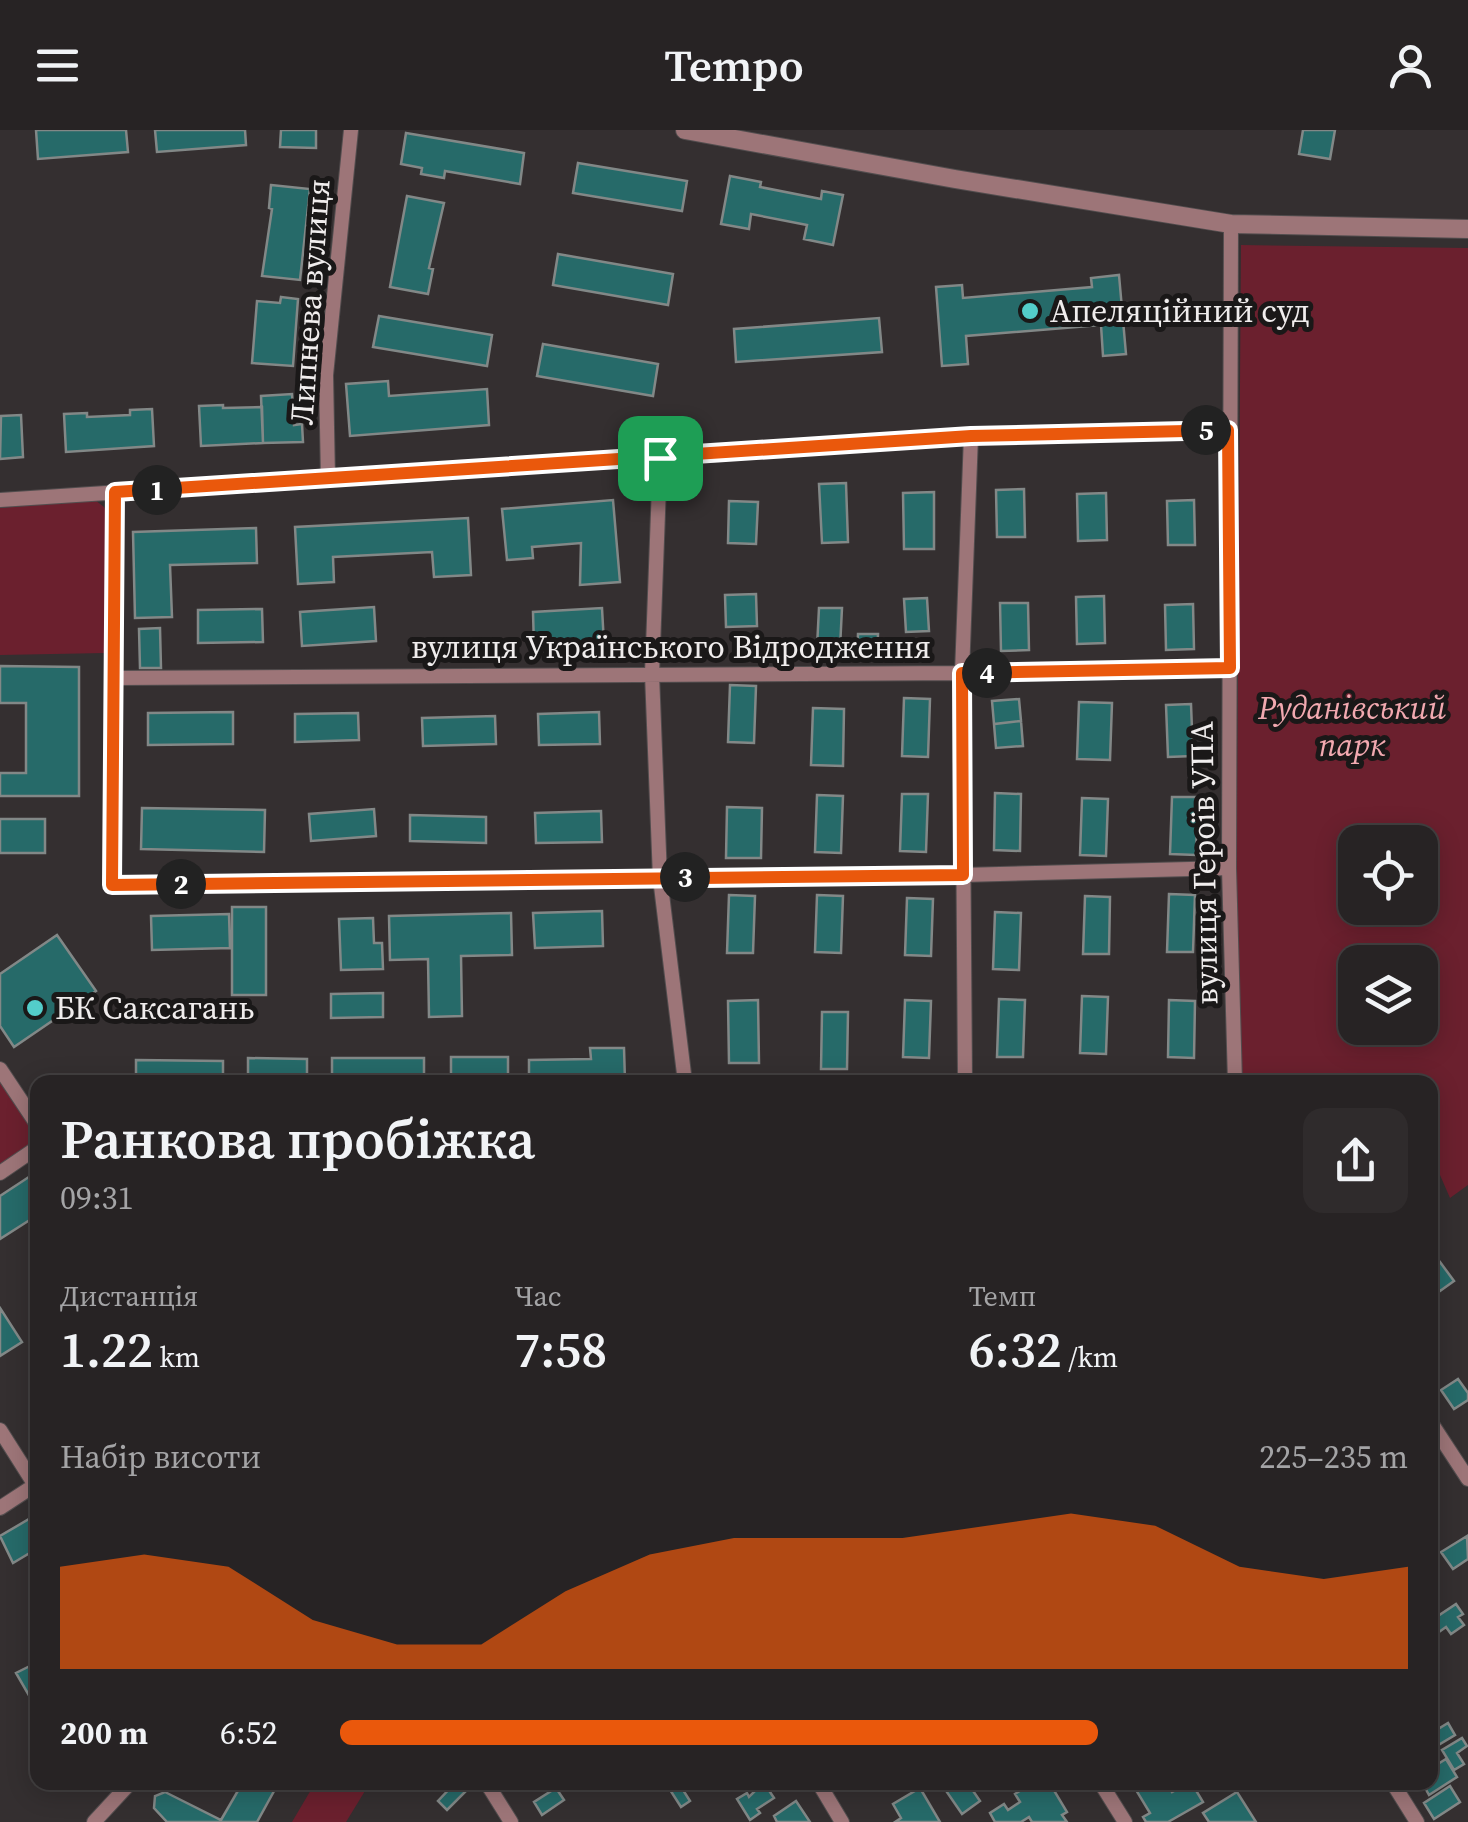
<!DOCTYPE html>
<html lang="uk">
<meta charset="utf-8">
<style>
body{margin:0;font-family:"Source Serif 4",serif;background:#2f2b2c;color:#f1f3f6;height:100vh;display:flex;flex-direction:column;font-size:38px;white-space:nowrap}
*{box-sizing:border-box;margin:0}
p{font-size:32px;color:#a4a4a6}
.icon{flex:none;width:55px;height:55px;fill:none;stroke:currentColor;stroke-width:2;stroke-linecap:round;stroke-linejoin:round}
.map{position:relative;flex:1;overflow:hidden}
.sheet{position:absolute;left:30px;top:945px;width:1408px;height:715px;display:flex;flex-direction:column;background:#272324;border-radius:20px;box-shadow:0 5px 25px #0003,0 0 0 2px #434041}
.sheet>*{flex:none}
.tools{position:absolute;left:1338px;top:695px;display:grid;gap:20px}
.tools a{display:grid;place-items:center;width:100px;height:100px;border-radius:20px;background:#272324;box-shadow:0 5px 25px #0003,0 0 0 2px #434041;font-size:50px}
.pin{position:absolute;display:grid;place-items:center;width:85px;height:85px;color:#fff;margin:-42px;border-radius:20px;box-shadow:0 5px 15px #0006}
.km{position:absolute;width:50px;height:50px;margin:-25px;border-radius:50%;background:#222;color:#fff;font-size:28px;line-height:50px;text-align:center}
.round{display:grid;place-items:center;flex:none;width:105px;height:105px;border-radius:20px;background:#2f2b2c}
.overview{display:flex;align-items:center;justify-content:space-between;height:170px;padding:0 30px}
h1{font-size:55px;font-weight:600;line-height:75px}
.metrics{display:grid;grid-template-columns:repeat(3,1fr);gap:15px;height:170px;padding:10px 30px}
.metrics div{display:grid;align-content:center}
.metrics b{font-size:50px;font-weight:600}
.metrics small{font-size:28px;font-weight:400}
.metrics p{font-size:28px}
.chart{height:280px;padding:20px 30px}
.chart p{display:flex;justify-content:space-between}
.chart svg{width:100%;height:180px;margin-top:10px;fill:#ea580c;opacity:.7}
ul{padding:0 30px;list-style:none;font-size:32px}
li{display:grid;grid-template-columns:160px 120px 1fr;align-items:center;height:75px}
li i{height:25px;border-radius:12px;background:#ea580c}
header{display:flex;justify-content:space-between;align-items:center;height:130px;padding:0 30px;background:#272324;font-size:45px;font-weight:600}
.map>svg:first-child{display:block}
.green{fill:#6b202e;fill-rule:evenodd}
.building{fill:#266a69;stroke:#828887;stroke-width:2.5}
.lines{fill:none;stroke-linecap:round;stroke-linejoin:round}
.minor-casing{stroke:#524d4e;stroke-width:16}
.tertiary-casing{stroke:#524d4e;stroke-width:20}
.minor{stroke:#9d7578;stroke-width:14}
.tertiary{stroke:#9d7578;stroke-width:18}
.route-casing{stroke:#fff;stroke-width:20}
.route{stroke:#ea580c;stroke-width:12}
.poi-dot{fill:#53cdca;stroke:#1a1818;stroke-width:4}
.labels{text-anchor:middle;stroke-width:10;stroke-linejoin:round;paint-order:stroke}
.street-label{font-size:32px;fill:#f0eded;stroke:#1a1818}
.poi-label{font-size:32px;fill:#f0eded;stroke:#1a1818;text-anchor:start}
.park-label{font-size:32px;font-style:italic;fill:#f2a9b0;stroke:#1a1818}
</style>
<header><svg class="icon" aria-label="menu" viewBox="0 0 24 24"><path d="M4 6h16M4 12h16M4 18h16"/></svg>Tempo<svg class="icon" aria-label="person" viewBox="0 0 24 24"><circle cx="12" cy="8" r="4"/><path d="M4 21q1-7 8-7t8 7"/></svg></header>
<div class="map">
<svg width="1468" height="1692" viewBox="0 0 1468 1692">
<rect width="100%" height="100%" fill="#342f30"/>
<path class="green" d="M1241 115 1468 118V1055L1450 1068 1430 1022V952H1235ZM1355 712H1420V778H1355ZM1355 832H1420V898H1355Z
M95 370 104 377 109 387 106 523 0 525V378Z
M0 946 38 1002 37 1013 0 1038Z
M315 1653H362L368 1656 346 1692H292Z"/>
<path class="building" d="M36 0H126L128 22 38 29Z
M155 0H245L246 15 157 22Z
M281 0H316V18L280 17Z
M1303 0H1335L1330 29 1299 24Z
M406 3 524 23 520 54 445 41 444 48 421 44 422 38 401 34Z
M578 33 687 51 682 81 573 63Z
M730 46 761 52 760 57 821 69 822 61 843 65 833 115 804 109 807 95 751 84 749 99 721 94Z
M271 55 310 59 300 150 262 146 272 79 269 78Z
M407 66 444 73 429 138 433 139 428 164 390 157Z
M558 124 673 144 668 175 553 155Z
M1119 145 1126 224 1103 226 1101 195 966 206 968 234 942 236 936 157 962 155 963 168 1092 157 1091 148Z
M281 167 298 169 293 236 252 233 257 171 280 173Z
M379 186 492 205 487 236 373 217Z
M879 188 882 222 736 232 734 199Z
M543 214 658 234 653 266 537 246Z
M388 251 389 266 487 259 489 295 350 306 346 254Z
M292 264 294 295 302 294 303 312 263 313 261 266Z
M223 275V278L262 277 263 313 201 316 199 276Z
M152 279 154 316 66 322 64 284 87 283V287L130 285V280Z
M21 285 23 327 0 329 1 286Z
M846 353 848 412 822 413 819 354Z
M1024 359 1025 407H997L996 360Z
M934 362V419H904L903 363Z
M1106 363 1107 410 1078 411 1077 364Z
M613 370 620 452 580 455 581 413 532 417 533 428 507 430 502 379Z
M1194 370 1195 415H1168L1167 371Z
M729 371 758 372 756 414 728 413Z
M468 388 471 445 434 447 432 422 333 427 334 452 298 454 295 397Z
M256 398 257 433 170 435 172 487 135 488 133 402Z
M756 464 757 496 726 497 725 465Z
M1104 466 1105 513 1077 514 1076 467Z
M927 468 929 501 906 502 904 469Z
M1000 473H1028L1029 520 1001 521Z
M1193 474 1194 519 1166 520 1165 475Z
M374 477 376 511 302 516 300 482Z
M602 478 604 514 534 518 533 482Z
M819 478H842L840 518 817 517Z
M262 479 263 512 198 513V480Z
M160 498 161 538H140L139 499Z
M858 504H878L877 530H857Z
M0 536 79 537V666H0V643H26V573H0Z
M730 555 756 556 754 613 728 612Z
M904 568 930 569 928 627 902 626Z
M1019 569 1021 591 994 594 992 571Z
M1079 572 1112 573 1110 630 1077 629Z
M1191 574 1193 626 1168 627 1166 575Z
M813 578 844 579 843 636 811 635Z
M233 582V614L148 615V583Z
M599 582 600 614 539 615 538 584Z
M358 583 359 610 295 612V584Z
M495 586 496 614 423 616 422 588Z
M1021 591 1023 616 996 618 994 594Z
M995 663 1021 664 1020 721 994 720Z
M902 664H928L926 722 900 721Z
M817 665 843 666 841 723 815 722Z
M1172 667H1198L1196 725 1170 724Z
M1082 668 1108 669 1106 726 1080 725Z
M727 677 762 678 761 728H726Z
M142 678 265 680 264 722 141 719Z
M374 679 376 706 311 711 309 684Z
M601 681 602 712 536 713 535 683Z
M410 685 486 687V713L410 711Z
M0 689H45V723H0Z
M1169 764 1195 765 1193 822H1167Z
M729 765 755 766 753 823H727Z
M817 765 843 766 841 823 815 822Z
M1085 766 1110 767 1109 824H1083Z
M907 768 933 769 931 826 905 825Z
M232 777H266V865H232Z
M602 781 603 816 535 818 533 783Z
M995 782 1021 783 1019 840 993 839Z
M511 783 512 825 461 826 462 886 429 887 428 829 390 830 389 786Z
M229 784 230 818 152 820 151 786Z
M373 788 374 813H382L383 839 341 840 339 789Z
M57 805 96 861 14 917 0 896V844Z
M383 863V887L331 888V864Z
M1082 866 1108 867 1106 924 1080 923Z
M999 869 1025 870 1023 927H997Z
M758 870 759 933H729L728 871Z
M905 870 931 871 929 928 903 927Z
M1169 870 1195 871 1194 928 1168 927Z
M822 882H848L847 939H821Z
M590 918H624L625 951 631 952H529V930L591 929Z
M451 927H508V952H512H446H451Z
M248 928 307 929V952H248Z
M332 928H424V952H332Z
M136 930 223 931V952H136Z
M38 1041V1088L36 1086 0 1109V1066Z
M1440 1132 1454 1151 1440 1161 1430 1146V1140Z
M0 1178 22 1212 0 1226Z
M1458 1249 1468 1263V1270L1454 1279 1441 1260Z
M29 1389 38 1404V1418L13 1433 0 1406Z
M1467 1406 1468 1429 1453 1439 1441 1422Z
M1456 1474 1463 1484 1458 1487 1464 1495 1451 1504 1446 1497 1439 1502 1432 1490Z
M38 1532V1581L16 1543Z
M1448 1593 1455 1605 1430 1620V1604Z
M1462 1608 1467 1616 1457 1623 1464 1634 1454 1640 1442 1620Z
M1446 1629 1457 1647 1429 1665 1422 1652H1430V1644L1436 1641 1433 1637Z
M243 1652H279L257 1692H167L154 1678 155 1666 165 1662 221 1690Z
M456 1652H465L470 1657 447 1680 438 1671Z
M665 1652H678L690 1671 681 1677Z
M940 1652H967L980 1671 962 1684Z
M1034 1652H1049L1067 1682 1062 1685 1067 1692H1032L1029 1687 1021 1692H995L990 1683 1004 1674 1008 1680 1020 1672 1015 1664Z
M1149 1652H1166L1172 1662 1191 1652 1203 1672 1168 1692H1146L1143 1687 1150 1683 1136 1660Z
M761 1655 763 1658 766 1656 774 1668 757 1679 760 1683 750 1690 737 1669 747 1663 749 1667Z
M1450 1656 1460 1672 1434 1689 1424 1673Z
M556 1658 564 1670 542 1685 534 1672Z
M920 1658 940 1692H895L901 1688 893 1674Z
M1237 1662 1256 1692H1209L1203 1683Z
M796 1671 810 1692H777L774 1686Z"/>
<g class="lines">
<g class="minor-casing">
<path id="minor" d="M1231 94 1229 738 1235 952
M660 329 652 544 660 748 685 952
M328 349 326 245 351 0
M115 362 112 755 963 745 1229 738
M0 370 971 306 1228 300
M112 548 962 543 1230 538
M0 939 38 996
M965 952 962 543 971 306
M0 1043 38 1017
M1430 1291 1468 1349
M0 1300 38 1360
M0 1378 35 1355
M486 1652 511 1692
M818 1652 842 1692
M1100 1652 1125 1692
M1392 1652 1417 1692
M94 1692 131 1652"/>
</g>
<g class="tertiary-casing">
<path id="tertiary" d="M685 0 955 49 1231 94 1468 99"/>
</g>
<use href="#minor" class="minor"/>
<use href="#tertiary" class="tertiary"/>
</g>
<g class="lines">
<g class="route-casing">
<path id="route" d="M1228 300 1230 538 962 543 963 745 112 755 115 362 971 306Z"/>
</g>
<use href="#route" class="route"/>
</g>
<g class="poi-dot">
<circle cx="1030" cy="181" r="10"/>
<circle cx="35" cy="878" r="10"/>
</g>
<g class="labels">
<g class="street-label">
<text transform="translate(310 172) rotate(-86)" y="11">Липнева вулиця</text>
<text x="671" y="528">вулиця Українського Відродження</text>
<text transform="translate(1204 733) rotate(-91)" y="11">вулиця Героїв УПА</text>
</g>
<g class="poi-label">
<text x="1050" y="192">Апеляційний суд</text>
<text x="55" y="889">БК Саксагань</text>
</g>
<g class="park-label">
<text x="1352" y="589">Руданівський<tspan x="1352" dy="37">парк</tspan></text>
</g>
</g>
</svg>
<div class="tools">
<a><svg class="icon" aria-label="locate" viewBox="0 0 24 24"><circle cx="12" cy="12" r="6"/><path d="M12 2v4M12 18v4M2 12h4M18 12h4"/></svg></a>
<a><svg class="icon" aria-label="layers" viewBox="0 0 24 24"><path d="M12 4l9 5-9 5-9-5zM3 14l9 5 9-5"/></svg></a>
</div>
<div class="pin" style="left:660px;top:328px;background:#1e9e55"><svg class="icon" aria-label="arrive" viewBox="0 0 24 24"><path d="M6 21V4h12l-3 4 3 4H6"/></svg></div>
<b class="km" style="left:157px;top:360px">1</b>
<b class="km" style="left:181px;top:754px">2</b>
<b class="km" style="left:685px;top:747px">3</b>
<b class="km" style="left:987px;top:543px">4</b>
<b class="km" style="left:1206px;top:300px">5</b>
<section class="sheet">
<div class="overview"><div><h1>Ранкова пробіжка</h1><p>09:31</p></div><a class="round"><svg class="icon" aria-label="share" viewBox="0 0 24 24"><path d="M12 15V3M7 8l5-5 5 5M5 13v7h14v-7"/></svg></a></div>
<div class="metrics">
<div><p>Дистанція</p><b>1.22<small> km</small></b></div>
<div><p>Час</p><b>7:58</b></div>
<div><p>Темп</p><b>6:32<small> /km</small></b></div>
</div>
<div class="chart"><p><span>Набір висоти</span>225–235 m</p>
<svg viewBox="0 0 160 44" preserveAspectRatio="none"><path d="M0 44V19L10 16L20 19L30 32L40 38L50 38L60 25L70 16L80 12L90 12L100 12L110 9L120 6L130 9L140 19L150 22L160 19V44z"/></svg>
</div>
<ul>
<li><b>200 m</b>6:52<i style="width:71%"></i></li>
</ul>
</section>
</div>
